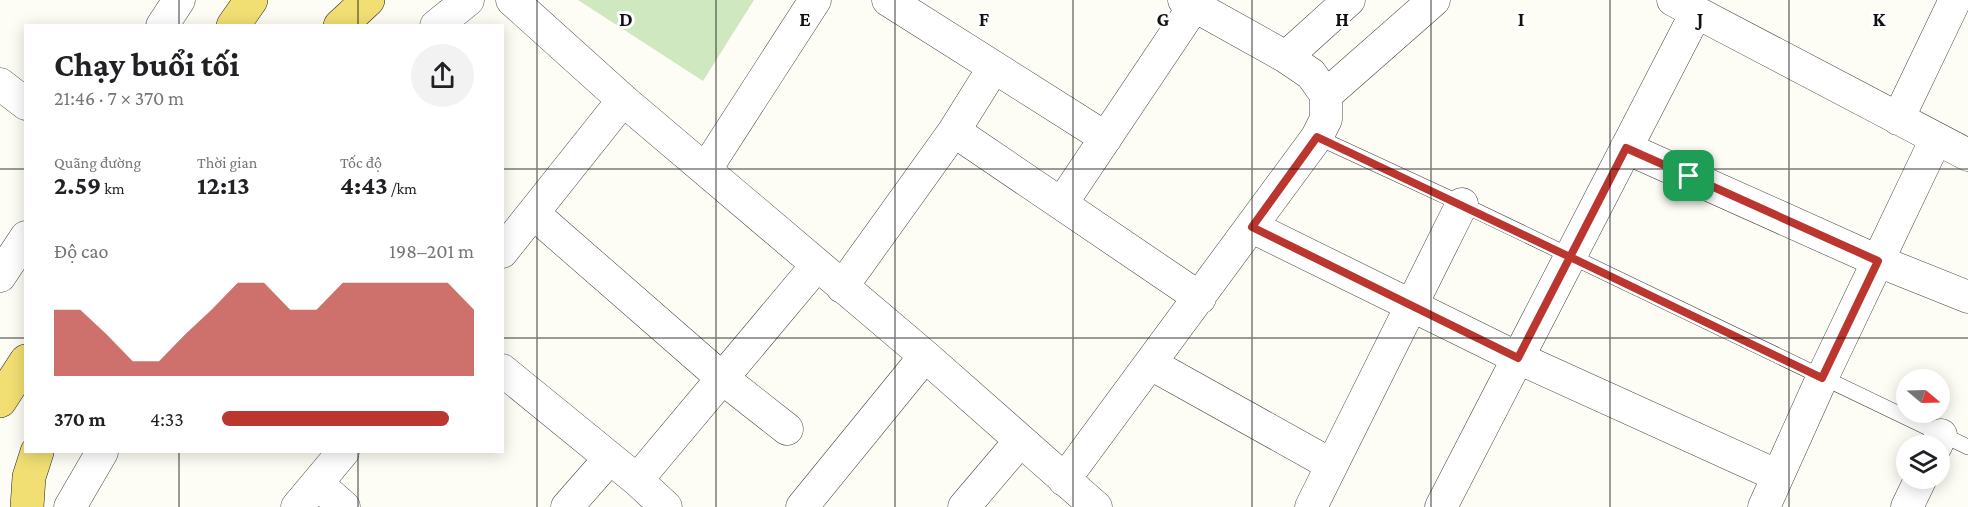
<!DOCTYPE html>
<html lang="vi">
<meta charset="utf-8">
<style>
body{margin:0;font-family:"Crimson Pro",serif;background:#f2f2f2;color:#202124;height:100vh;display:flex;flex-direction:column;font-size:22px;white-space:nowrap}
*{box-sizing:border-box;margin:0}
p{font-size:20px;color:#757577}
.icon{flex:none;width:33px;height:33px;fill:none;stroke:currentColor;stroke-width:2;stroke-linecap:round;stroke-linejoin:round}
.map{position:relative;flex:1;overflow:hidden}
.panel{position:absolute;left:24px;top:24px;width:480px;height:429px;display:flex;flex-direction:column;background:#fff;border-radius:0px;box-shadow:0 3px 15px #0003}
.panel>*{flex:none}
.needle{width:39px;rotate:109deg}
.buttons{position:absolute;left:1896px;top:369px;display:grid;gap:12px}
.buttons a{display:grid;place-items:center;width:54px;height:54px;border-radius:50%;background:#fff;box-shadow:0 3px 15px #0003;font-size:30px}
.pin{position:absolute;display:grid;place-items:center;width:51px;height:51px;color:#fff;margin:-26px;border-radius:12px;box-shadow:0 3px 9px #0006}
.round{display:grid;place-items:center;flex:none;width:63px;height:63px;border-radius:32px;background:#f2f2f2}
.head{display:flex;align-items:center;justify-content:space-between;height:102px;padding:0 30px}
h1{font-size:33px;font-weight:700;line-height:45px}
.metrics{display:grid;grid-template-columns:repeat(3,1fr);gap:9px;height:102px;padding:6px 30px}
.metrics div{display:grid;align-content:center}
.metrics b{font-size:26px;font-weight:700}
.metrics small{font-size:16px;font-weight:400}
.metrics p{font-size:16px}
.chart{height:168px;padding:12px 30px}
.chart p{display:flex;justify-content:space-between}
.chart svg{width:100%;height:108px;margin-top:6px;fill:#ba362f;opacity:.7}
ul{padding:0 30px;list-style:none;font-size:20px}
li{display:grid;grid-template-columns:96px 72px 1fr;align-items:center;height:45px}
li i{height:15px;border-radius:8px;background:#ba362f}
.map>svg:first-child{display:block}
.green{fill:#d0e8bf}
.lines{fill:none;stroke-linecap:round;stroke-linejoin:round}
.service-casing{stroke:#444;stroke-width:16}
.minor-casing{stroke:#444;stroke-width:33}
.primary-casing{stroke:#222;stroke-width:34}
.service{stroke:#fff;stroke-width:15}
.minor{stroke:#fff;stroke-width:32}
.primary{stroke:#f1df73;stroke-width:33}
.route-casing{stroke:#fff;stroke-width:12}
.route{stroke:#ba362f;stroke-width:8}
.grid{fill:none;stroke:#111;stroke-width:1.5;stroke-opacity:0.55}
.grid-label{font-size:20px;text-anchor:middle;font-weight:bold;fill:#111;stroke:#fff;stroke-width:6;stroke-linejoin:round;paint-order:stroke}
</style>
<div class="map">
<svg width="1968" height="507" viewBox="0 0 1968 507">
<rect width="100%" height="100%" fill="#fefdf5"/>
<path class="green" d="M578 0H754L703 81Z"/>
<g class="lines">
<g class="service-casing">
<path id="service" d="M1317 137 1462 204 1968 447"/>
</g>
<g class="minor-casing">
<path id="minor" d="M512 0 623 100 925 356 1096 507
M888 0 1106 138
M1673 0 1968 155
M162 26 179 0
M436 26 468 0
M1286 57 1349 0
M0 84 26 104
M1326 95 1434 0
M1898 119 1955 0
M954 131 994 67
M1626 148 1878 261 1968 297
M706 169 815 0
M1062 203 1194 6
M533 213 722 378 787 429
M1252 227 1518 358 1778 476
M502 252 623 100
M0 276 26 237
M842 287 954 131 1200 298
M1151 364 1332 465
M502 370 637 480 817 265
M1936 446 1941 435
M637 480 666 507
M1064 480 1317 137 1326 119V95L1311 74 1286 57 1184 0
M317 483 344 507
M70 507 102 452
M297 507 343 452
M567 507 610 458
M802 507 925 356
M964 507 1020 441
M1311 507 1462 204
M1441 507 1696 13
M1764 507 1822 378 1936 139
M1907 507 1921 478"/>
</g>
<g class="primary-casing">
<path id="primary" d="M233 26 251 0
M340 26 368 0
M0 401 26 361
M27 507 29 477 37 452"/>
</g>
<use href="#service" class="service"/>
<use href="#minor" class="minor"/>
<use href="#primary" class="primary"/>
</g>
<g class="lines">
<g class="route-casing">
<path id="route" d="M1689 176 1626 148 1570 257 1317 137 1252 227 1518 358 1570 257 1822 378 1878 261 1689 176"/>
</g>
<use href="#route" class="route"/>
</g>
<path class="grid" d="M179 0V26M358 0V26M537 0V507M716 0V507M895 0V507M1073 0V507M1252 0V507M1431 0V507M1610 0V507M1789 0V507M0 169H26M502 169H1968M0 338H26M502 338H1968M179 452V507M358 452V507"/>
<g class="grid-label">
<text x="626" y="26">D</text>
<text x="805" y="26">E</text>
<text x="984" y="26">F</text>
<text x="1163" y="26">G</text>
<text x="1342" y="26">H</text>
<text x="1521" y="26">I</text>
<text x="1700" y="26">J</text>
<text x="1879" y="26">K</text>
</g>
</svg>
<div class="buttons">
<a><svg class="needle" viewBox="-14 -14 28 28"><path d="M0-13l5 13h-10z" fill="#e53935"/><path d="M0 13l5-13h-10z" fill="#757577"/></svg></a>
<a><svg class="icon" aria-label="layers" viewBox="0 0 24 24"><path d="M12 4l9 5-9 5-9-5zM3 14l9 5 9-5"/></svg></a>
</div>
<div class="pin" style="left:1689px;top:176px;background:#1e9e55"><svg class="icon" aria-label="arrive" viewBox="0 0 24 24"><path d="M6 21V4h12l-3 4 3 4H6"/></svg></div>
<section class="panel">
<div class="head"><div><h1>Chạy buổi tối</h1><p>21:46 · 7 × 370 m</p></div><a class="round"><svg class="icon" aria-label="share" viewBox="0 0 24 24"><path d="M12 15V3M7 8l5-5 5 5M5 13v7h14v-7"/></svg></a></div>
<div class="metrics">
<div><p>Quãng đường</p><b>2.59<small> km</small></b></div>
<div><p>Thời gian</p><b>12:13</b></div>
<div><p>Tốc độ</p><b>4:43<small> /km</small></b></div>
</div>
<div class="chart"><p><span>Độ cao</span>198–201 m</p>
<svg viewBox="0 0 160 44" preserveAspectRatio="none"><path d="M0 44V17L10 17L20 27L30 38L40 38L50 27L60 17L70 6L80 6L90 17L100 17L110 6L120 6L130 6L140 6L150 6L160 17V44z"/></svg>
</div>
<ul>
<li><b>370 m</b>4:33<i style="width:90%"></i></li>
</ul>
</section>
</div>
